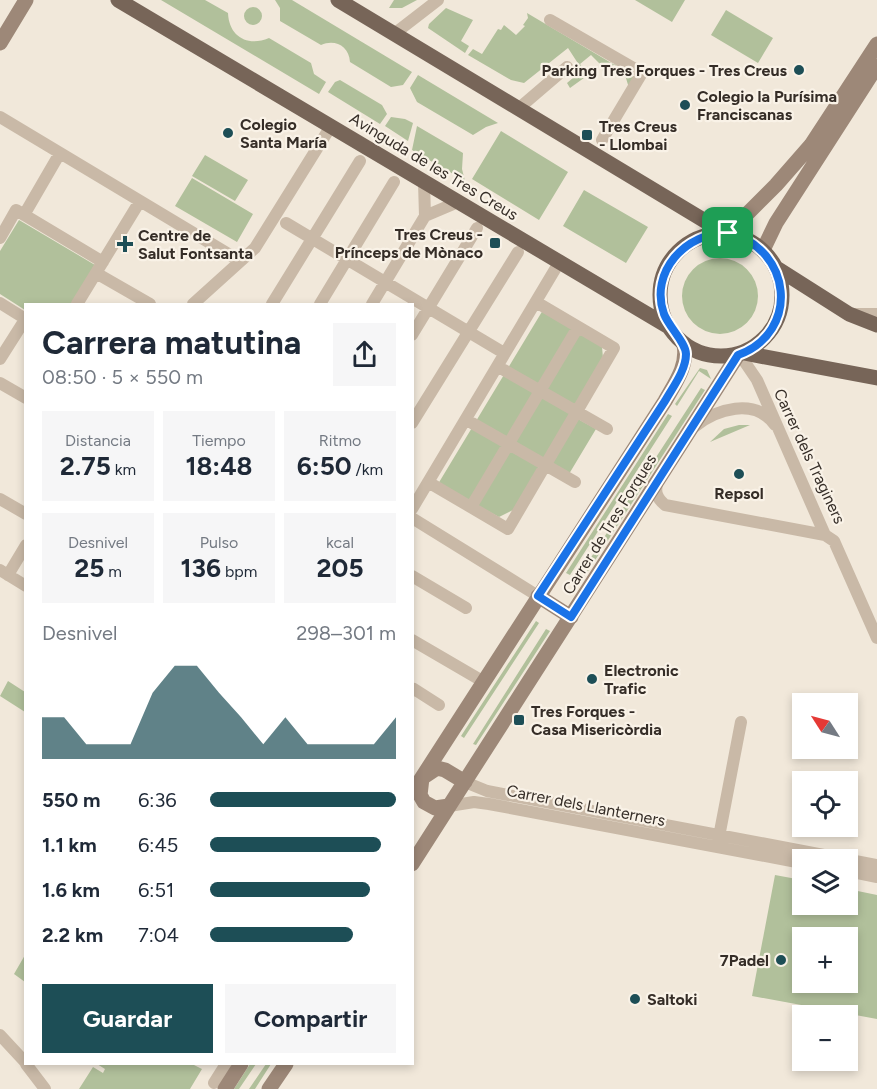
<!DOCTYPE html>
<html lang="es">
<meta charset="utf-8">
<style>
body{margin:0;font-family:Figtree,sans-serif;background:#f6f6f7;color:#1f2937;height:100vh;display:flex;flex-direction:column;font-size:22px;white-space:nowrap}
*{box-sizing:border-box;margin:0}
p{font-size:20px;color:#747a83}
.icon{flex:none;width:33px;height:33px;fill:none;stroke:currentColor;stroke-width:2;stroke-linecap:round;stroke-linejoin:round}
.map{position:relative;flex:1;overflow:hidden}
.sheet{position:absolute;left:24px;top:303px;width:390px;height:762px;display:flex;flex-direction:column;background:#fff;border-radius:0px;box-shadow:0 3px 9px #0003}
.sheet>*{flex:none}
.needle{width:39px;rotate:306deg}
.buttons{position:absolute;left:792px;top:693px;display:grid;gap:12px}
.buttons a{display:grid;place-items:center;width:66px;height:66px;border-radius:0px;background:#fff;box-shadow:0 3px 9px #0003;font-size:30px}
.pin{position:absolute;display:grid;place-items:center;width:51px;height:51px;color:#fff;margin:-26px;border-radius:12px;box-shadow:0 3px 9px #0006}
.round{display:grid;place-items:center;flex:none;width:63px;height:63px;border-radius:0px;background:#f6f6f7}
.summary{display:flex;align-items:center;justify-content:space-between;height:102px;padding:0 18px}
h1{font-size:33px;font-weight:700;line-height:45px}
.stats{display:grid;grid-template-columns:repeat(3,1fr);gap:9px;height:102px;padding:6px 18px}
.stats div{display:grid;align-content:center;border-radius:0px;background:#f6f6f7;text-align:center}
.stats b{font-size:26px;font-weight:700}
.stats small{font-size:16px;font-weight:400}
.stats p{font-size:16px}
.chart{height:168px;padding:12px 18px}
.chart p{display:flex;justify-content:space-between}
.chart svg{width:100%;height:108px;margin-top:6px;fill:#1d4e56;opacity:.7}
.cta{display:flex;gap:12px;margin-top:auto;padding:12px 18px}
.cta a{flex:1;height:69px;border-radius:0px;background:#1d4e56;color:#fff;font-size:24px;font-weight:700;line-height:69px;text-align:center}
.cta a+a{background:#f6f6f7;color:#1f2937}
ul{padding:0 18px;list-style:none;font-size:20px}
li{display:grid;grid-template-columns:96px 72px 1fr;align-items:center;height:45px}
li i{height:15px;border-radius:8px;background:#1d4e56}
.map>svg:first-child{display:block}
.green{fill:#b1c09b;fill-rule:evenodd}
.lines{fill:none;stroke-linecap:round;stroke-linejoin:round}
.street{stroke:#c9b9a7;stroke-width:12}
.secondary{stroke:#9d8878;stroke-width:15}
.primary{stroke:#776558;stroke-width:15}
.route-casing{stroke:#fff;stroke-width:12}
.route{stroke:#1a73e8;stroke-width:8}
.poi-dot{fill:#1d4e56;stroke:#f9f2e7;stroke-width:2}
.labels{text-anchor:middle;stroke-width:4.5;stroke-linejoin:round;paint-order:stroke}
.poi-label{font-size:16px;font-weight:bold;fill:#352d27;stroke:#f9f2e7;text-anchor:start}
.street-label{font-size:16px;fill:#352d27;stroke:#f9f2e7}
</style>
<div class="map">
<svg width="877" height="1089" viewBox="0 0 877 1089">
<rect width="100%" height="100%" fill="#f1e8da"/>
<path class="green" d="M161 0H205L228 13C229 37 248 47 269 38L311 63 314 74 326 82 319 94Z
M275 0H292L412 72 403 85 391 87 350 62C349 46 335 39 321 45L280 21V8Z
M394 0H417L402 8H389Z
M635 0H685L672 22Z
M244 16a9 9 0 1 1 18 0a9 9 0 1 1-18 0Z
M446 8 473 20 461 41 469 46 465 53 428 28 429 24Z
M726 10 773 38 758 63 711 35Z
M527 13 635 77 629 88 625 75 615 64 603 72 601 65 591 55 580 64 588 75 570 88 567 83 580 72 581 68 568 48 524 83 511 80 468 55 473 49 482 54 498 29 501 30 504 25 516 35 525 26 523 25 528 18Z
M418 75 498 123 486 127 473 135 417 102 410 88Z
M340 80 382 105 387 114 380 124 328 92 335 82Z
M391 117 405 119 413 123 408 141 385 126Z
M417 126 463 153 462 169 465 181 412 150Z
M501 131 568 172 539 220 472 179Z
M205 155 248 180 235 201 192 176Z
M192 178 253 214 237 242 175 206Z
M584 190 648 227 626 263 563 226Z
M19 220 95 265 71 304H26L25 310 0 294V251Z
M682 296a38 38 0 1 1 76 0a38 38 0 1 1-76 0Z
M543 310 602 347 603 358 513 510 499 517 438 484Z
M700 368 707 370 711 379 699 371 677 406 675 404Z
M701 388 705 390 581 582 577 579Z
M668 414 672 416 570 575 566 573Z
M578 419 596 429 569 474 552 464Z
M739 425H750L710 442 724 429Z
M536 621 539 623 464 738 461 736Z
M546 629 550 631 476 745 473 744Z
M8 681 25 692V712L0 696Z
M775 875 802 880V904H848V889L877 895V1019L752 996ZM802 938H848V982H802Z
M25 955V982L14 974Z
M97 1064H192L202 1069 190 1089H79L93 1067 103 1073 105 1069Z
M250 1064H256L239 1089H234Z
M266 1064H271L255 1089H249Z"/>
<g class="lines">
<path class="street" d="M550 20 642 73 602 140
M394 34 438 0
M518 109 567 67
M0 117 240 261
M24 215 60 153
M425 216 458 202
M286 223 504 353
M0 238 16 210 103 262
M96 273 150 304
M0 303 24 318
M77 304 140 201
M193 304 255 248 331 126
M272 304 360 161
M320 304 394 182
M372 304 425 216 424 182
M854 314H877
M412 335 477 228
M740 355 757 380 825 535 834 541 877 638
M0 359 26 318
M504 370 607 429
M0 383 26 398
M412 423 518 252
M472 423 575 482
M694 427C716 409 755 397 775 425
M658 481C654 492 657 498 665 505L825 535
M428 482 508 529 614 348 536 302
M0 499 26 514
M471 507 578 327
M412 509 560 261
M412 518 538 596
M0 570 26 586
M8 575 26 545
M412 576 466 608
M412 640 484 682
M412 691 414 689 439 705
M465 782 487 791 877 865
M449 806 474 802 489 804 802 863
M718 842 741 722
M848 871 877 877
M0 1035 26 1063
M26 1064 45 1089
M214 1083 226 1064"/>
<path class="secondary" d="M0 43 26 0
M728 233 776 185 811 145 877 44
M763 250 776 223 877 66
M538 596 571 617
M412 793 665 401C675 383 688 366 684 345
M449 806 435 808 424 802 420 795 422 778 437 768 445 770 465 782
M412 864 738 355
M225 1089 241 1064
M269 1089 286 1064"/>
<path class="primary" d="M118 0 669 327
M338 0 725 233
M660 295a61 61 0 1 1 122 0a61 61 0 1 1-122 0Z
M775 267 849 314 877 325
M744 353 877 378"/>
</g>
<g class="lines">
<g class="route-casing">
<path id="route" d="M728 233C792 248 801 332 738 355L571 617 538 596 665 401C673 387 686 370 686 354 686 343 669 327 664 314 649 272 686 232 728 233Z"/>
</g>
<use href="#route" class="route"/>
</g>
<g class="poi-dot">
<circle cx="799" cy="70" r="6"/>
<circle cx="685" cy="105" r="6"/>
<circle cx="228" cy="133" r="6"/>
<rect x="581" y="129" width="12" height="12" rx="3"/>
<rect x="489" y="237" width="12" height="12" rx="3"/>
<path d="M122 235h6v6h6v6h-6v6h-6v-6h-6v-6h6z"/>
<circle cx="739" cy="474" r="6"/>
<circle cx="592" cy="679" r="6"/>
<rect x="513" y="714" width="12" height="12" rx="3"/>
<circle cx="781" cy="960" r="6"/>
<circle cx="635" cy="999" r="6"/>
</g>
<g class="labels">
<g class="poi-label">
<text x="787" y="76" text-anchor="end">Parking Tres Forques - Tres Creus</text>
<text x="697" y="102">Colegio la Purísima<tspan x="697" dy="18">Franciscanas</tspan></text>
<text x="240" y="130">Colegio<tspan x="240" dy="18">Santa María</tspan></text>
<text x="599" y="132">Tres Creus<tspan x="599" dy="18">- Llombai</tspan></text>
<text x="483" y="240" text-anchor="end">Tres Creus -<tspan x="483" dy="18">Prínceps de Mònaco</tspan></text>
<text x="138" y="241">Centre de<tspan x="138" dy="18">Salut Fontsanta</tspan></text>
<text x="739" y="499" text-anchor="middle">Repsol</text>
<text x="604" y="676">Electronic<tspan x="604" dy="18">Trafic</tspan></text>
<text x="531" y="717">Tres Forques -<tspan x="531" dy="18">Casa Misericòrdia</tspan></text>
<text x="769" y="966" text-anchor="end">7Padel</text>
<text x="647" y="1005">Saltoki</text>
</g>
<g class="street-label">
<text transform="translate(434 166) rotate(31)" y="6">Avinguda de les Tres Creus</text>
<text transform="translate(810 456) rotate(65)" y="6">Carrer dels Traginers</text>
<text transform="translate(609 524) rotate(-58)" y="6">Carrer de Tres Forques</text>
<text transform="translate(586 805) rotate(11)" y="6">Carrer dels Llanterners</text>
</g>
</g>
</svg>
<div class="buttons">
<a><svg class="needle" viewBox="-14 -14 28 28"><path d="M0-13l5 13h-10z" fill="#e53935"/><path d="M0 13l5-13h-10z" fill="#747a83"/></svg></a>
<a><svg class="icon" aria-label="locate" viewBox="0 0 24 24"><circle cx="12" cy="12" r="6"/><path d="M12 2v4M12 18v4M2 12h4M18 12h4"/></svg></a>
<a><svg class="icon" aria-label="layers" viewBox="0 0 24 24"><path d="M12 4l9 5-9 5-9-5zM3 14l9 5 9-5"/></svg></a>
<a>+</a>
<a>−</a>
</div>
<div class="pin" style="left:728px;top:233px;background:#1e9e55"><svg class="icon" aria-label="arrive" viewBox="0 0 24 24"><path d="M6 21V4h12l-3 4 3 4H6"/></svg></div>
<section class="sheet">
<div class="summary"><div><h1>Carrera matutina</h1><p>08:50 · 5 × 550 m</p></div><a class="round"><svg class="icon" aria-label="share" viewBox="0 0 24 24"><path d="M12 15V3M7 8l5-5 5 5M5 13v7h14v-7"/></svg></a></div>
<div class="stats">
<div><p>Distancia</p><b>2.75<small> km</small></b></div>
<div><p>Tiempo</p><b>18:48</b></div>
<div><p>Ritmo</p><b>6:50<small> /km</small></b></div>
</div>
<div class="stats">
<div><p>Desnivel</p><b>25<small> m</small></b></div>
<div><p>Pulso</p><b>136<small> bpm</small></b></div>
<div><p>kcal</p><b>205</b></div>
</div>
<div class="chart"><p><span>Desnivel</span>298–301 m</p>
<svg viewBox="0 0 160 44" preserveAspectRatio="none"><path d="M0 44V27L10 27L20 38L30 38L40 38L50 17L60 6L70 6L80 17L90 27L100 38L110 27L120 38L130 38L140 38L150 38L160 27V44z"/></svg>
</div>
<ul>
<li><b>550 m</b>6:36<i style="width:100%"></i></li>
<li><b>1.1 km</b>6:45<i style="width:92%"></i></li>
<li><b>1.6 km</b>6:51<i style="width:86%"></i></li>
<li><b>2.2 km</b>7:04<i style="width:77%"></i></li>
</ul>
<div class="cta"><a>Guardar</a><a>Compartir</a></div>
</section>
</div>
